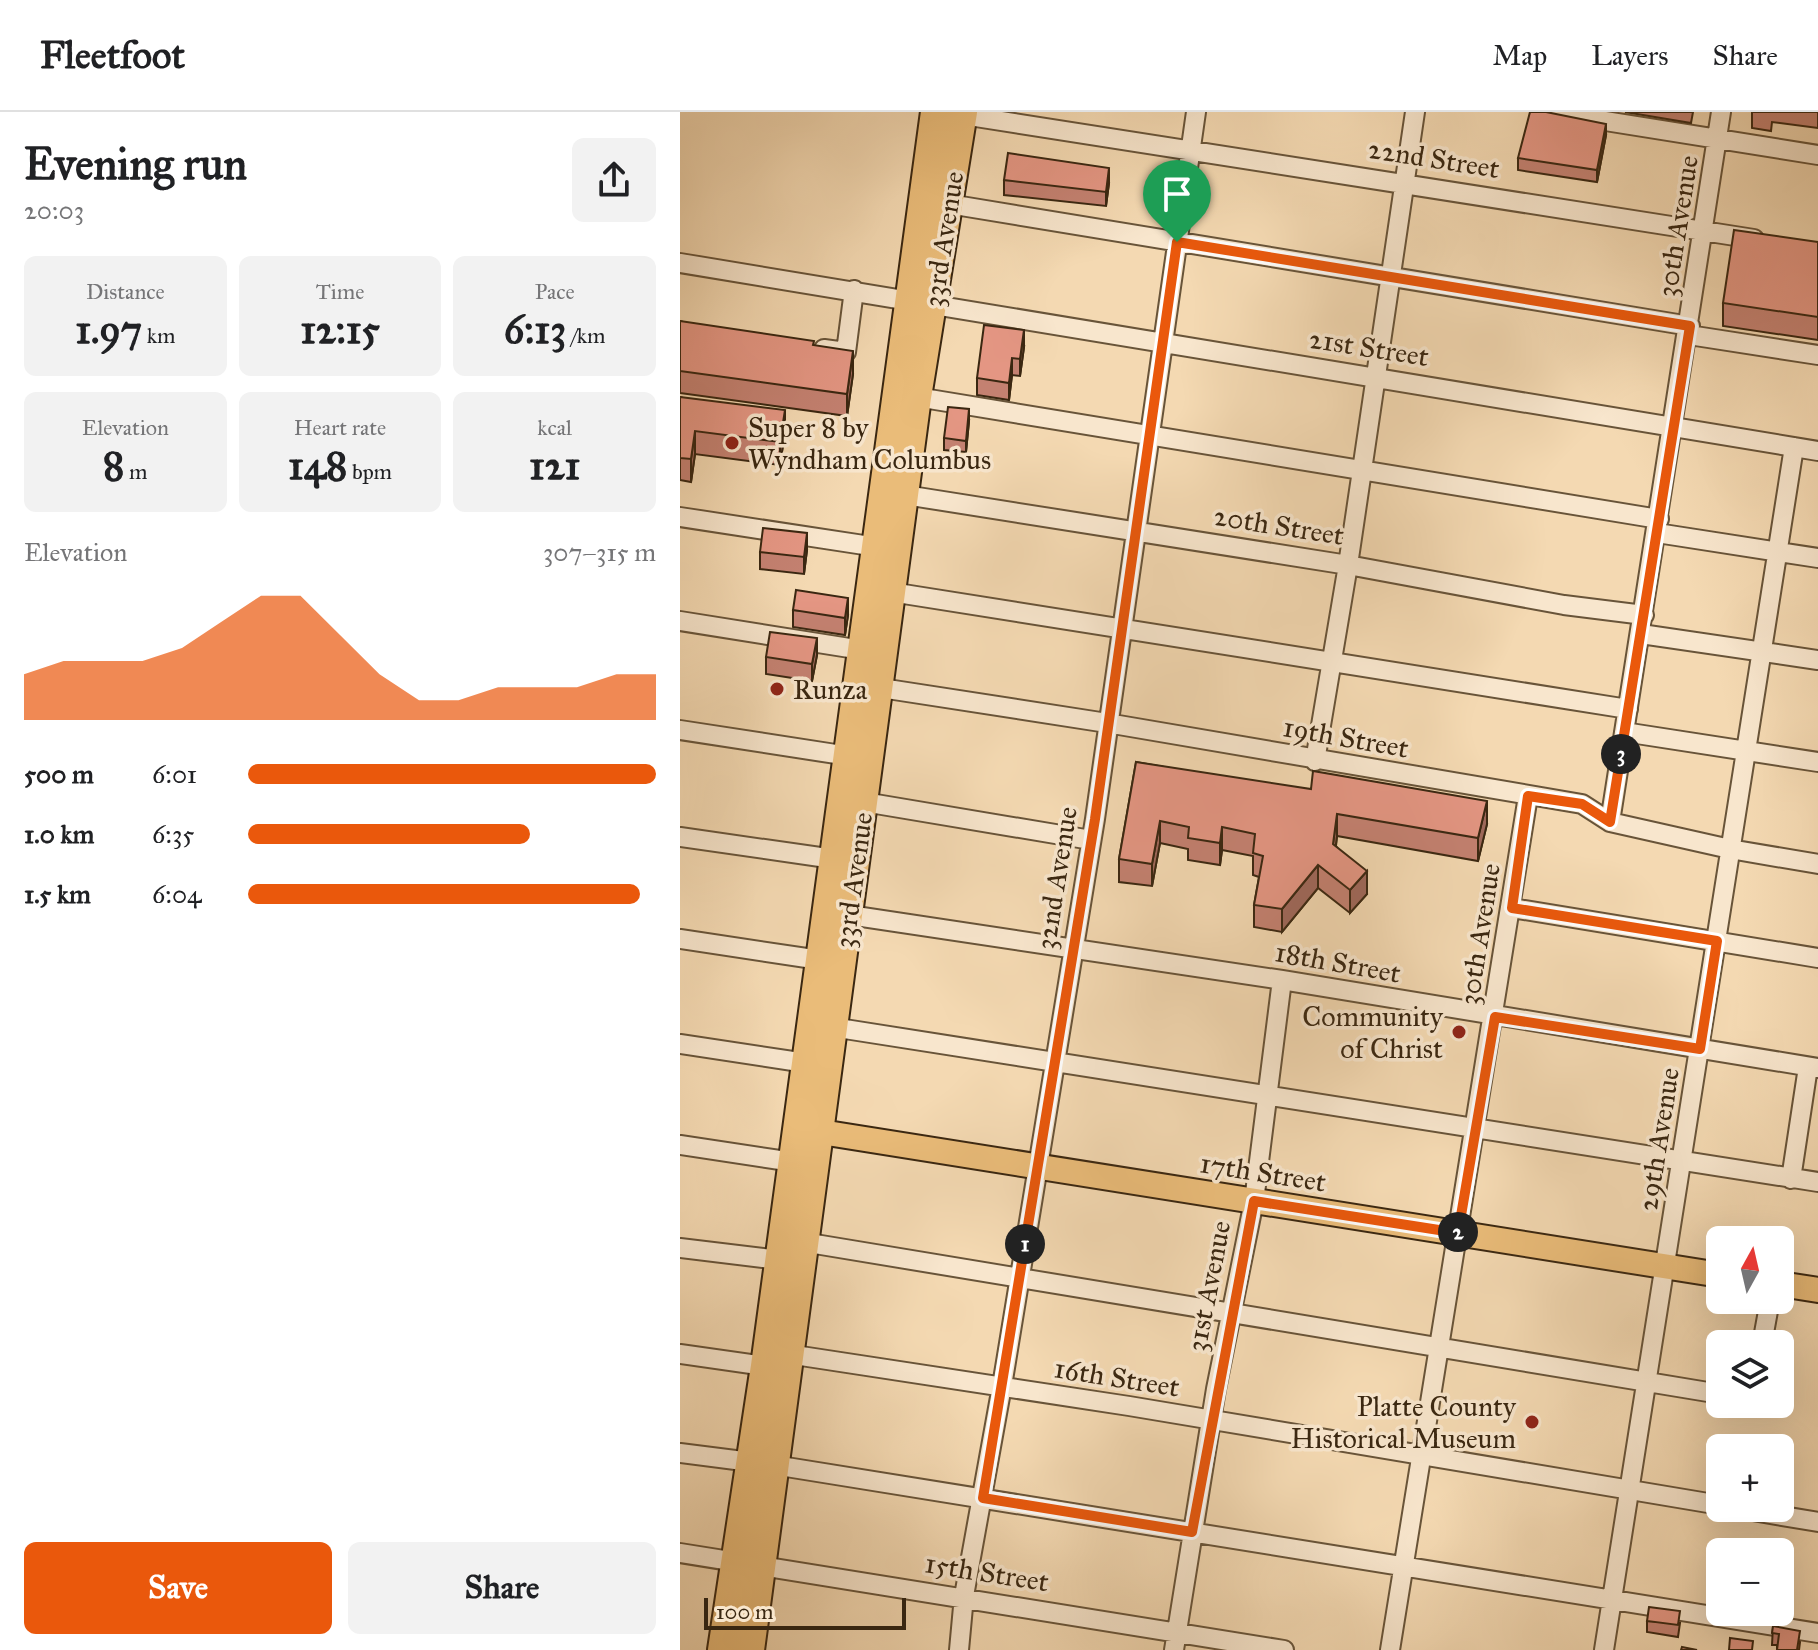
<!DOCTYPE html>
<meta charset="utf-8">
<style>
body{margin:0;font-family:"IM FELL Great Primer",serif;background:#f2f2f2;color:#202124;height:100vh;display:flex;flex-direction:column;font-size:30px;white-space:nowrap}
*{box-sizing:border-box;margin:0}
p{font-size:26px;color:#757577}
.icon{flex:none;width:44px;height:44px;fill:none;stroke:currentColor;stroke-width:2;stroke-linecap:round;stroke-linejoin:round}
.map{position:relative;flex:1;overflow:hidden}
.drawer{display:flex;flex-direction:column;background:#fff;width:680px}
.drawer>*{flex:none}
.needle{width:52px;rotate:8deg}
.buttons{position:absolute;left:1026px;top:1114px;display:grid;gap:16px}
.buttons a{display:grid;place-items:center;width:88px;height:88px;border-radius:12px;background:#fff;box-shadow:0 8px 32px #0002;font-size:40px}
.scale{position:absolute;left:24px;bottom:20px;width:202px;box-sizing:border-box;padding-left:8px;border:4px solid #3a2711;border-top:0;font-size:22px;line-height:28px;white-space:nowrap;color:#3a2711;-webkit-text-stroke:6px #f8e6cd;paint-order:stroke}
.pin{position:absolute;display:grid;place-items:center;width:68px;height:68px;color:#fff;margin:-82px -34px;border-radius:50% 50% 50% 0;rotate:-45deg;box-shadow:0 0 8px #0007}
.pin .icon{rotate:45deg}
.km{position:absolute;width:40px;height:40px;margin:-20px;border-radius:50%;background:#222;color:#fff;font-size:22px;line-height:40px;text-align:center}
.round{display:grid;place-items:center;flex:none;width:84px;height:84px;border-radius:12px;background:#f2f2f2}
.headline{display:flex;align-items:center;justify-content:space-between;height:136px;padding:0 24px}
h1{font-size:44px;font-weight:800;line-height:60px}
.metrics{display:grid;grid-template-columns:repeat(3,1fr);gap:12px;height:136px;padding:8px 24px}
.metrics div{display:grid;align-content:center;border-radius:12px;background:#f2f2f2;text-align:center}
.metrics b{font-size:40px;font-weight:800}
.metrics small{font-size:22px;font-weight:400}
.metrics p{font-size:22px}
.chart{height:224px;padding:16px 24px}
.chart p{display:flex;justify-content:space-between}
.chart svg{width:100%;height:144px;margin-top:8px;fill:#ea580c;opacity:.7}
.primary-button{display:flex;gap:16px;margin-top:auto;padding:16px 24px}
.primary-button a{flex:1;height:92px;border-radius:12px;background:#ea580c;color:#fff;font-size:32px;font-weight:800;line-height:92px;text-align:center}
.primary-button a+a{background:#f2f2f2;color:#202124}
ul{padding:0 24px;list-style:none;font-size:26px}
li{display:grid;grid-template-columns:128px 96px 1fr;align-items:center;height:60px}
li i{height:20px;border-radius:10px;background:#ea580c}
header{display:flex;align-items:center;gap:48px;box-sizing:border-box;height:112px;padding:0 40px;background:#fff;border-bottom:2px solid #e0e0e0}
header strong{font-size:38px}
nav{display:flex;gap:44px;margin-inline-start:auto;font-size:28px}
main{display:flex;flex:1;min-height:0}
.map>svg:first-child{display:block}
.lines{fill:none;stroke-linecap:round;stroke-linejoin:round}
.minor-casing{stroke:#685439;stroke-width:22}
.major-casing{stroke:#3a2711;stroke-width:28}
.highway-casing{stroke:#3a2711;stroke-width:32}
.minor{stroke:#f8e6cd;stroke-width:18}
.major{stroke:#eabc79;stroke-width:24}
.highway{stroke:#eabc79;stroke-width:28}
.wall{fill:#c48171;stroke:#3a2711;stroke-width:2}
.shaded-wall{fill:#a0695c;stroke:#3a2711;stroke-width:2}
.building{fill:#e49683;stroke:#3a2711;stroke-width:2}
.route-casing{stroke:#fff;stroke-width:16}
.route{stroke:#ea580c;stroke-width:10}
.poi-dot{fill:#8f2418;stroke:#f8e6cd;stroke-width:3}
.labels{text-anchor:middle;stroke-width:7;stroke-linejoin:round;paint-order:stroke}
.street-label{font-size:28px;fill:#3a2711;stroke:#f8e6cd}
.poi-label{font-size:28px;fill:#3a2711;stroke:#f8e6cd;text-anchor:start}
</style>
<header>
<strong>Fleetfoot</strong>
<nav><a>Map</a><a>Layers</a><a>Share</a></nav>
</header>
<main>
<section class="drawer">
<div class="headline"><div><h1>Evening run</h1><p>20:03</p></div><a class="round"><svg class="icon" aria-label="share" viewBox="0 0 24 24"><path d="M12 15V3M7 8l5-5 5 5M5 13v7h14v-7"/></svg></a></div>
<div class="metrics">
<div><p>Distance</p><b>1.97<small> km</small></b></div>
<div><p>Time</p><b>12:15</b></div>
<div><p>Pace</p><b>6:13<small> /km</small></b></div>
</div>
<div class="metrics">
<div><p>Elevation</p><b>8<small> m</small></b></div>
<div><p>Heart rate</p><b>148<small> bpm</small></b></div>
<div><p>kcal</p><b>121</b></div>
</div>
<div class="chart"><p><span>Elevation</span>307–315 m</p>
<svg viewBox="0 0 160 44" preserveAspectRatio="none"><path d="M0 44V30L10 26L20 26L30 26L40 22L50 14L60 6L70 6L80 18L90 30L100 38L110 38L120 34L130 34L140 34L150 30L160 30V44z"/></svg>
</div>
<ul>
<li><b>500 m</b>6:01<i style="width:100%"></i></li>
<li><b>1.0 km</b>6:35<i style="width:69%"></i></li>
<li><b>1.5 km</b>6:04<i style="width:96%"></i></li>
</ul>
<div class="primary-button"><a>Save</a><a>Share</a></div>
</section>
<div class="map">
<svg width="1138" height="1538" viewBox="0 0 1138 1538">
<rect width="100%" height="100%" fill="#f4d9b2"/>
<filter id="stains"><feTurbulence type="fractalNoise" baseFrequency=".0025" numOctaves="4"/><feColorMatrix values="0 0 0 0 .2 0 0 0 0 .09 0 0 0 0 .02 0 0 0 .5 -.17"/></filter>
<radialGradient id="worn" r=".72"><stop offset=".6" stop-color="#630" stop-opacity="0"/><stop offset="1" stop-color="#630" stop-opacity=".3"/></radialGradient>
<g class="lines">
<g class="minor-casing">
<path id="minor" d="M869 0 1138 43
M283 3 1074 127
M269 92 1010 214
M0 151 1138 339
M1009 223 1138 243
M144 237 166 240 174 178
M237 285 979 407
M225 383 668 453 884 493 964 503
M0 405 197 435
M977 421 1138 446
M211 480 948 597
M0 509 182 538
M961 522 1138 548
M188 574 427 611 902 692 930 710 1050 737 1138 752
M0 618 175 645
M944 620 1138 650
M635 649 668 453 735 0
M184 690 411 728
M930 710 1041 0
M0 725 154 747
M832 796 1138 846
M169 803 602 868 1138 956
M0 827 140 848
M152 915 1138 1070
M0 932 126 951
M0 1033 120 1051
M1111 1067 1128 955
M123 1130 1040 1282
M0 1136 99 1148
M1082 1232 1090 1188
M0 1242 85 1254
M108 1242 449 1294 1040 1393
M0 1341 71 1350
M94 1353 1138 1521
M1055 1396 1138 1410
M0 1441 604 1538
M279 1538 284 1484 322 1274 415 707 516 0
M494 1538 536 1277 574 1089 602 868
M710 1538 848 684
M924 1538 1114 335"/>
</g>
<g class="major-casing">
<path id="major" d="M122 1017 1040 1163
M1100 1172 1138 1178"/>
</g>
<g class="highway-casing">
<path id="highway" d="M42 1538 85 1254 255 0
M70 1538 237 285 283 0"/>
</g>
<use href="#minor" class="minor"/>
<use href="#major" class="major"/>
<use href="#highway" class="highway"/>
</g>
<path class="wall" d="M945 0H1013L1011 11Z
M1072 0H1138V16L1092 10 1091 19 1072 16Z
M926 23 917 70 838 58V46Z
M324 68 429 71 426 94 324 83Z
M1138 130V228L1043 214V191Z
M0 209 173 262 167 304 0 281Z
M344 235 340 264 332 263 329 288 297 283V266Z
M0 285 105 320 100 353 15 342 11 370 0 368Z
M289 309 286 340 264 338V326Z
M127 438 124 462 80 457V440Z
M113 498 168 503 165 523 113 515Z
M137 543 132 569 86 562V545Z
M456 650 807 712 798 749 657 724 656 734 687 782 670 801 638 776 602 820 574 815V793L579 765 573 763V744L542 738 540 753 508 748V737L480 731 472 774 439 770V747Z
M967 1509 1000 1511 998 1525 967 1520Z
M1093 1514 1120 1530 1119 1538H1097V1533H1092Z"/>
<path class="shaded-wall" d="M926 12V23L917 70V58Z
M429 56V71L426 94V80Z
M344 218V235L340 264V247Z
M173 239V262L167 304V282Z
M332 246V263L329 288V271Z
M289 297V309L286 340V329Z
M105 298V320L100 353V330Z
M15 319V342L11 370V347Z
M127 421V438L124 462V445Z
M168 486V503L165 523V506Z
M137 526V543L132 569V552Z
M807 689V712L798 749V726Z
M657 702V724L653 755V732Z
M480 709V731L472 774V752Z
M542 715V738L540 753V731Z
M638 753V776L602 820V797Z
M687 759V782L670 801V778Z"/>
<path class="building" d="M850 0H866L926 12 917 58 838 46Z
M328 41 429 56 426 80 324 68Z
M1054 118 1138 130V205L1043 191Z
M0 209 134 229 133 233 173 239 167 282 0 259Z
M304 213 344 218 340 247 332 246 329 271 297 266Z
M0 285 105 298 100 330 15 319 11 347 0 346Z
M268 295 289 297 286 329 264 326Z
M83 416 127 421 124 445 80 440Z
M116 478 168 486 165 506 113 498Z
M90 520 137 526 132 552 86 545Z
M456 650 631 677 633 659 807 689 798 726 657 702 653 732 687 759 670 778 638 753 602 797 574 793 583 744 573 741 575 722 542 715 540 731 508 726 509 715 480 709 472 752 439 747Z
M969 1495 1000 1499 998 1513 967 1509Z
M1093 1514 1120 1519 1117 1538H1097L1099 1522 1092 1521Z
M1050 1526 1073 1529 1072 1538H1049Z
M1002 1535 1017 1538H1001Z"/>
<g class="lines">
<g class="route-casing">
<path id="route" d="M497 130 1010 214 930 710 902 692 848 684 832 796 1037 829 1020 937 815 905 778 1121 574 1089 512 1420 303 1386 415 707Z"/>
</g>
<use href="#route" class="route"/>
</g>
<g class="poi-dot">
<circle cx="52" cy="331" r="8"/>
<circle cx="97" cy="577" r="8"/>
<circle cx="779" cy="920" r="8"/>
<circle cx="852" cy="1310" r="8"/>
</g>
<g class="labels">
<g class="street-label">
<text transform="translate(754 46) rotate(9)" y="10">22nd Street</text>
<text transform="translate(997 114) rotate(-81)" y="10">30th Avenue</text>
<text transform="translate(263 127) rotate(-81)" y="10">33rd Avenue</text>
<text transform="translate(689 235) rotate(9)" y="10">21st Street</text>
<text transform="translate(599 413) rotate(9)" y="10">20th Street</text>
<text transform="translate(666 625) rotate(10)" y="10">19th Street</text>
<text transform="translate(376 766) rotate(-81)" y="10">32nd Avenue</text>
<text transform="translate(173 768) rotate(-82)" y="10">33rd Avenue</text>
<text transform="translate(799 822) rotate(-81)" y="10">30th Avenue</text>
<text transform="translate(658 850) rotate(10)" y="10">18th Street</text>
<text transform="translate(978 1027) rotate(-81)" y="10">29th Avenue</text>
<text transform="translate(583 1060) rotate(9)" y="10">17th Street</text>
<text transform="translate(528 1174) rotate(-79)" y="10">31st Avenue</text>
<text transform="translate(437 1265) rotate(9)" y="10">16th Street</text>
<text transform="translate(307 1460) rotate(9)" y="10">15th Street</text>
</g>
<g class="poi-label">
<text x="68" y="325">Super 8 by<tspan x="68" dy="32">Wyndham Columbus</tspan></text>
<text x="113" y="587">Runza</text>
<text x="763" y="914" text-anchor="end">Community<tspan x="763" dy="32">of Christ</tspan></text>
<text x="836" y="1304" text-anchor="end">Platte County<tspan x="836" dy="32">Historical Museum</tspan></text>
</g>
</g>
<rect width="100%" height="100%" filter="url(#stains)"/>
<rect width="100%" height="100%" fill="url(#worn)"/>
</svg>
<div class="buttons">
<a><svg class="needle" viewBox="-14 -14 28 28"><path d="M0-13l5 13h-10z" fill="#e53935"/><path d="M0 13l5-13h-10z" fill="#757577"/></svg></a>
<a><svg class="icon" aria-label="layers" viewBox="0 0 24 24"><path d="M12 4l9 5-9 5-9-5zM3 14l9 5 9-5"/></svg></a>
<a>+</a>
<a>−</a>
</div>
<div class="scale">100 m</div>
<div class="pin" style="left:497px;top:130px;background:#1e9e55"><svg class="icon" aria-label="arrive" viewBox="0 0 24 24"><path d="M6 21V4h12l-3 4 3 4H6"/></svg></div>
<b class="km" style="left:345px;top:1132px">1</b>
<b class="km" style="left:778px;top:1120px">2</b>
<b class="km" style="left:941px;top:642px">3</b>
</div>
</main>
